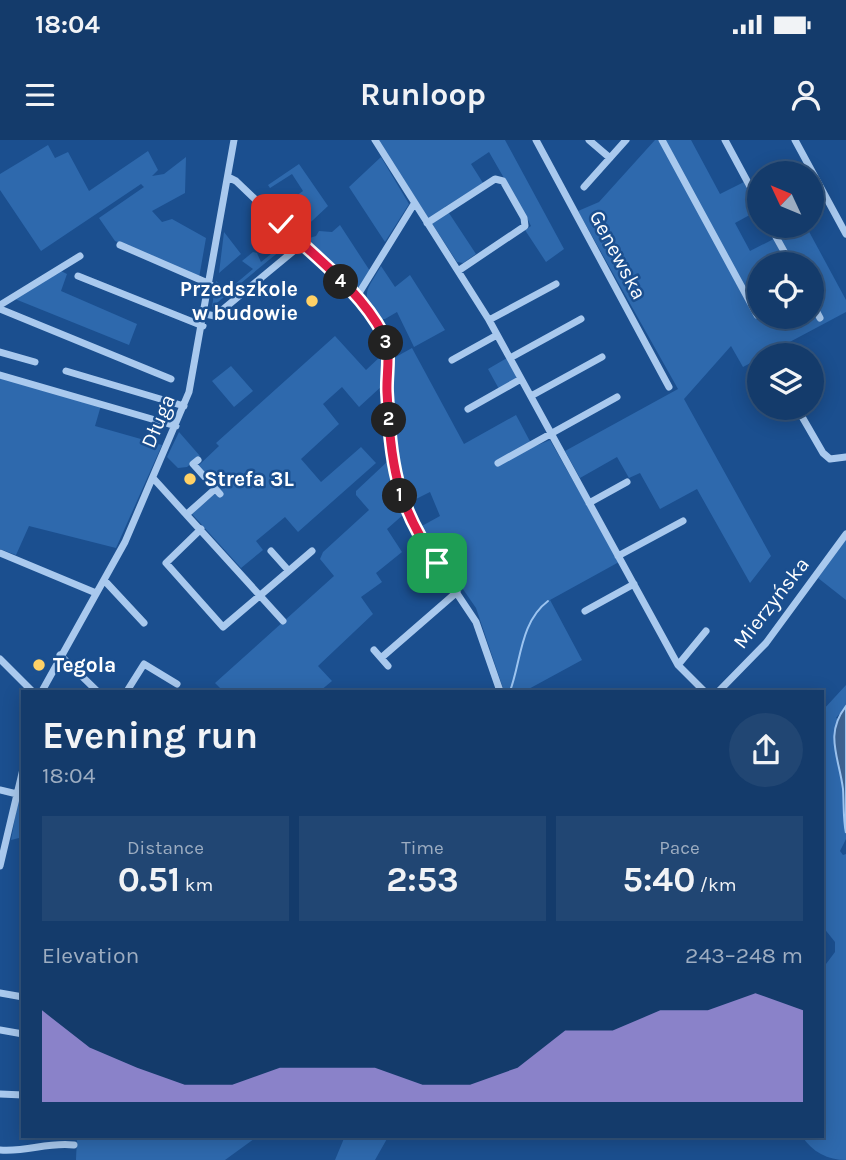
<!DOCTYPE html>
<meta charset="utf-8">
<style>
body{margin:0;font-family:Karla,sans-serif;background:#214673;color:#f1f3f6;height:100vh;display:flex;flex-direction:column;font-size:26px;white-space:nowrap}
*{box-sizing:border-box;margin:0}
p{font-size:23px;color:#9dadc1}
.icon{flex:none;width:38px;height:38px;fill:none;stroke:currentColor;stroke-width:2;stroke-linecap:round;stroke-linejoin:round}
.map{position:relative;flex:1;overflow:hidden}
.sheet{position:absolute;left:21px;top:550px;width:803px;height:448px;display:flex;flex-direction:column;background:#143b6b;border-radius:0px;box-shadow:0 4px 18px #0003,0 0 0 2px #33557e}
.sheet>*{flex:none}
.needle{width:46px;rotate:314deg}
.buttons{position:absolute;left:747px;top:21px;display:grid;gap:14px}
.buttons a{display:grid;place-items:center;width:77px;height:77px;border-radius:50%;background:#143b6b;box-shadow:0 4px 18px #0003,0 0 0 2px #33557e;font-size:35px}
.pin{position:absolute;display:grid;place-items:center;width:60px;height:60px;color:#fff;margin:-30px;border-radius:14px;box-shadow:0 4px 10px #0006}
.km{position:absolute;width:35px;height:35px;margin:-18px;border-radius:50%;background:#222;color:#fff;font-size:19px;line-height:35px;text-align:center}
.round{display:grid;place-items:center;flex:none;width:74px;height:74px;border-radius:37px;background:#214673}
.summary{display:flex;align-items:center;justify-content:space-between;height:119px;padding:0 21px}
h1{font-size:38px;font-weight:700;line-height:52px}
.figures{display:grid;grid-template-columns:repeat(3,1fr);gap:10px;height:119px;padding:7px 21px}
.figures div{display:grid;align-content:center;border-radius:0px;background:#214673;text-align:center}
.figures b{font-size:35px;font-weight:700}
.figures small{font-size:19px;font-weight:400}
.figures p{font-size:19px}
.chart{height:196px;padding:14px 21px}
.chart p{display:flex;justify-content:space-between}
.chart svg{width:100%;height:126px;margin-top:7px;fill:#bca0f2;opacity:.7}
.status{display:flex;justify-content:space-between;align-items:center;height:49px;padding:0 35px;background:#143b6b;direction:ltr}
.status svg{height:19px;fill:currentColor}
header{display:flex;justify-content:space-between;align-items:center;height:91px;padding:0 21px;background:#143b6b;font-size:32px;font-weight:700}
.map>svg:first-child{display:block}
.green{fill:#2e69ad;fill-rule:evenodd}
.water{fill:#3c6290;stroke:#9cc4f0;stroke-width:2}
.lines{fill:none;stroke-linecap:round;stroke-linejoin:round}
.stream{stroke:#9cc4f0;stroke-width:2}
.minor{stroke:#a9c9ee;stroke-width:7}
.route-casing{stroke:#fff;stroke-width:14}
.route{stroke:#e11d48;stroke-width:9}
.poi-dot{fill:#ffd166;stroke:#1b4f8f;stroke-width:2.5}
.labels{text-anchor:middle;stroke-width:5;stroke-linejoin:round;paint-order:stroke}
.street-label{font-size:21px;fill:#fff;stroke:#1b4f8f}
.poi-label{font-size:21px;font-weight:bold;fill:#fff;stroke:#1b4f8f;text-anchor:start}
</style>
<div class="status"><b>18:04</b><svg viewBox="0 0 49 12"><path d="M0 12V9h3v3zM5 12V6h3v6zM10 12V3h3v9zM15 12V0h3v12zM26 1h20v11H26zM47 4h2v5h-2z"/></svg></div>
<header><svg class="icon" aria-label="menu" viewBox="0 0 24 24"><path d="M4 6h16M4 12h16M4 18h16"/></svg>Runloop<svg class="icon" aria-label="person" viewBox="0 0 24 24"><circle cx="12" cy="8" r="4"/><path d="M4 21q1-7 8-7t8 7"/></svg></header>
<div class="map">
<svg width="846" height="1020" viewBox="0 0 846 1020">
<rect width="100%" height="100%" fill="#1b4f8f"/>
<path class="green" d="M378 0H505L564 109 546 122 525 90 531 86 528 80 489 12 471 24 483 43 445 67 476 114 463 123 457 122Z
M655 0H691L720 54 744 42 757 71 735 83 750 111 799 86H806L846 160V172L743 227 731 206 684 259 771 416 750 443 697 349 660 369 640 333 629 338 617 317 580 338 565 311 678 249 578 71 599 62ZM760 124H812V177H760Z
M48 5 55 18 68 12 89 51 148 11 158 30 152 36 164 34 186 17 185 53 152 71 162 82 172 79 206 98 199 138 115 101 99 78 144 47 141 44 41 111 0 50V34Z
M381 17 409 64 385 102 349 47Z
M299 24 328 66 298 94 288 86 294 81 285 64 303 51 292 34 270 48 268 45Z
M340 85 370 131 361 147H354L303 100 316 96 319 91 332 92Z
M277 90 283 91 292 101 212 167 216 141 228 150 253 129 242 121 253 112 257 113 261 122 286 102 281 96 276 99 271 94Z
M224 92 241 114 219 133Z
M381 126 395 147 410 135 445 190 414 207 397 172 385 179H380C359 154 366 152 381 126Z
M61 131 67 134 61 151 137 184 129 205 15 159Z
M335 196 366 230 382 215 383 245 359 267 342 247 323 264 339 284 301 319 321 342 361 307 376 323 298 392 285 377 256 401 263 410 241 428 192 374 219 350 198 326 219 306 216 303Z
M412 208 464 304 516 275 533 307 550 300 619 422 550 460 582 520 525 551H504L476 468 420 387 440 376 430 352 408 363C390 328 390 259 392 219Z
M507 218 518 239 499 249 488 229Z
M231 226 253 251 234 267 212 241Z
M0 233 102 262 95 286 162 305 116 408 29 386 16 415 0 409Z
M179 292 200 316 187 327 178 328 167 317Z
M388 321 404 374 387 389 402 412 376 433 382 442 361 457 373 474 318 526 332 541 320 551H223L215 543 334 436 320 419 323 412 369 370 356 355V351Z
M846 399V460L818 438Z
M846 545V566L836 578 846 582V699L840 711 843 715 846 714V1020C828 1020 812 1012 802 996H822L823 828 835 812V802L823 787V570Z
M20 650H23V697L11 700Z
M77 996H258L225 1020H76Z
M345 996H387L388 997 375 1020H335Z"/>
<path class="water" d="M846 566V693C843 679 844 663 843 649 839 617 824 594 846 566Z"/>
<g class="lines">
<path class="stream" d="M510 551C521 522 520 482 548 461"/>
<path class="minor" d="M375 0 489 180 678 525 704 551
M536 0 669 247
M589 0 610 18
M662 0 757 175
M725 0 760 65
M795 0 846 94
M228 37 236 41 351 151 383 193 388 220 394 330 400 355 420 398 476 482 500 551
M584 47 626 0
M427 83 495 39 503 41 524 78 525 86 458 131
M770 86 791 124
M120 105 210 144
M78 136 203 186
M356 158 414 64
M812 163 820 178
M0 165 80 116
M0 169 171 239
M205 174 215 176 302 104
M489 180 556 144
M0 212 35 222
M510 218 581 179
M452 220 497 195
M66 231 184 266
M0 235 176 286
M531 256 602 217
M797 268 823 313 830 319 846 317
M468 269 521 239
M198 320 193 324 220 354
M498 323 617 257
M153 338 283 481
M589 363 627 342
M187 374 215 349
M201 389 166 423 223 487 312 411
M271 411 288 430
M0 413 96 453
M618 416 683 381
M104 440 144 483
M585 471 634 444
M374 510 388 526
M60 515 97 551
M381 518 457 452
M0 519 32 551
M678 525 706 491
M42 551 125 402 189 252 234 0
M127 551 144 524 177 544
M719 551 766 503 846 394
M0 650 17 654
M0 726 23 629
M0 853 23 857
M0 890 23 894
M0 954 23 955
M0 1010C29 1012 46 1002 74 1005"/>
</g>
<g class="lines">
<g class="route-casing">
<path id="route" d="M281 84C315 117 361 151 383 194 392 210 386 234 387 252 391 323 395 363 437 423"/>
</g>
<use href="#route" class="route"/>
</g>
<g class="poi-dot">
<circle cx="312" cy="161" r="7"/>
<circle cx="190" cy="339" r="7"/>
<circle cx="39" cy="525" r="7"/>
</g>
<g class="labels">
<g class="street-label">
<text transform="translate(618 115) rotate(62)" y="7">Genewska</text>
<text transform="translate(158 281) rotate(-67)" y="7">Długa</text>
<text transform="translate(771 463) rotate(-52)" y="7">Mierzyńska</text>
</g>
<g class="poi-label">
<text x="298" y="156" text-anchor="end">Przedszkole<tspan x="298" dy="24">w budowie</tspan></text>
<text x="204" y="346">Strefa 3L</text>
<text x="53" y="532">Tegola</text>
</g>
</g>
</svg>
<div class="buttons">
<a><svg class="needle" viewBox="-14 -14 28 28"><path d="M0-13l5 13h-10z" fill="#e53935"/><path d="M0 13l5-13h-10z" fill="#9dadc1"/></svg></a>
<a><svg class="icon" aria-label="locate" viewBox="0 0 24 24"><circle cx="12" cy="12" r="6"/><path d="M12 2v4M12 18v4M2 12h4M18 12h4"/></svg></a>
<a><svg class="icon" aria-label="layers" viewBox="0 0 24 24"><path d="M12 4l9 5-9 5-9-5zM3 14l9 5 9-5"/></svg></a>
</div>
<div class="pin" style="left:437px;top:423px;background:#1e9e55"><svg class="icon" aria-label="arrive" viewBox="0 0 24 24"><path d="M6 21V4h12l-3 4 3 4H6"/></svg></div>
<div class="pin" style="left:281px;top:84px;background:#d93025"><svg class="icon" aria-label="check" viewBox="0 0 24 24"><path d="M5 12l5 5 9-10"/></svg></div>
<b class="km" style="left:400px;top:356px">1</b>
<b class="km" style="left:389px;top:280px">2</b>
<b class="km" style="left:386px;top:203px">3</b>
<b class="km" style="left:341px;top:142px">4</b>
<section class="sheet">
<div class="summary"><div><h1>Evening run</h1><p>18:04</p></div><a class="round"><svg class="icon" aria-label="share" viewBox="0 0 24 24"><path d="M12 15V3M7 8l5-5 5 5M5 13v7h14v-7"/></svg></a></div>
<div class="figures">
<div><p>Distance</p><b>0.51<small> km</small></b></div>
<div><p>Time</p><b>2:53</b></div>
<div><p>Pace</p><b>5:40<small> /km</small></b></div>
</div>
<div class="chart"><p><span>Elevation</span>243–248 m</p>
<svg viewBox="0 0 160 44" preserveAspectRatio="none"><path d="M0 44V12L10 25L20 32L30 38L40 38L50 32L60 32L70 32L80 38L90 38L100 32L110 19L120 19L130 12L140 12L150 6L160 12V44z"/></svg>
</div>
</section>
</div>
